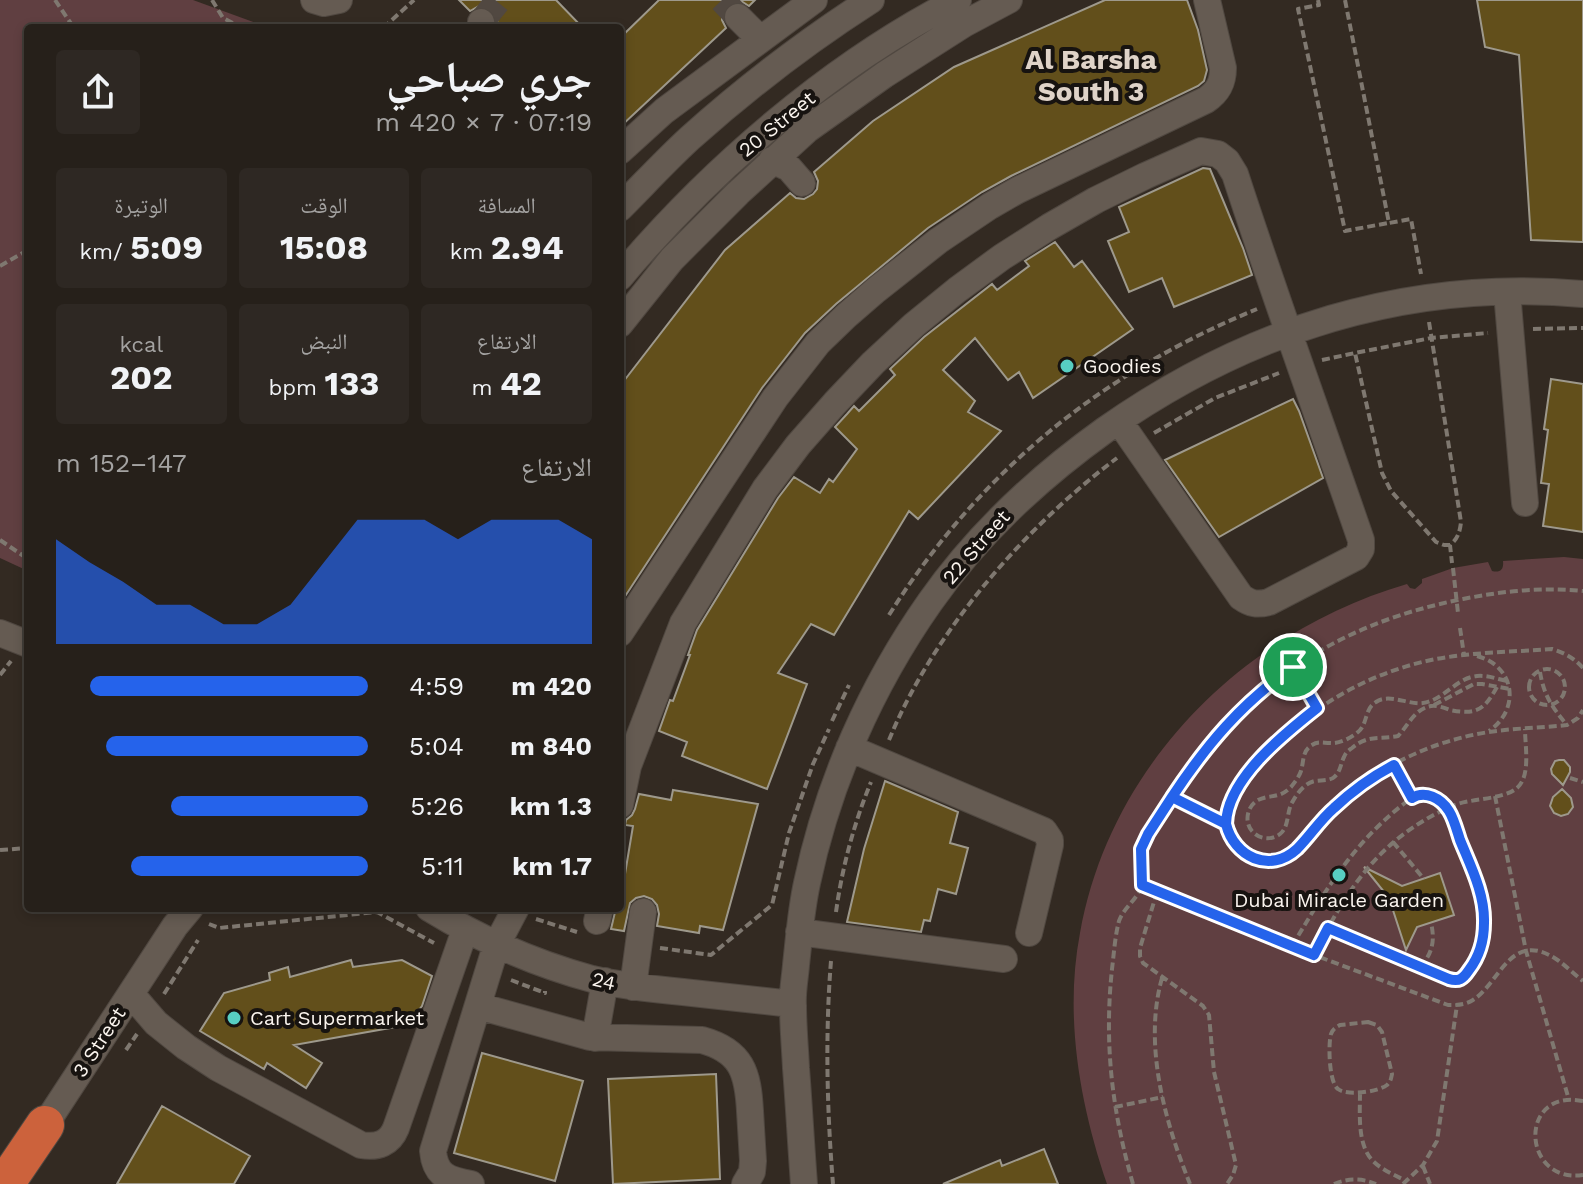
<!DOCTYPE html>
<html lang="ar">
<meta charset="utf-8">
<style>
body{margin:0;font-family:"Work Sans","Noto Naskh Arabic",sans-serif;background:#2e2823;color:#f1f3f6;direction:rtl;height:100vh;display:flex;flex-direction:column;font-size:30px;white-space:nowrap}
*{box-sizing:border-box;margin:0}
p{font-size:26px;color:#a4a3a2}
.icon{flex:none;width:44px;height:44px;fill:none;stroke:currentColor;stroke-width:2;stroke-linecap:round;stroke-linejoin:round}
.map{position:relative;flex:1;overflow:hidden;direction:ltr}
.details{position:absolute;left:24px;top:24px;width:600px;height:888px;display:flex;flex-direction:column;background:#26201a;border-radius:8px;box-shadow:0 4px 12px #0003,0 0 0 2px #423e39;direction:rtl}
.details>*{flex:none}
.pin{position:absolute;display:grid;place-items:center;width:68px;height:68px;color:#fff;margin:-34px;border:4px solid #fff;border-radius:50%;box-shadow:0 2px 8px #0007}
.round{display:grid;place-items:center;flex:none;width:84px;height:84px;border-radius:8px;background:#2e2823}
.summary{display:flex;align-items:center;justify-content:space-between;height:136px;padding:0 32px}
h1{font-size:44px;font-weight:700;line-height:60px}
.stats{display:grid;grid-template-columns:repeat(3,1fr);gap:12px;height:136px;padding:8px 32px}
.stats div{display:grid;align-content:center;border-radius:8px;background:#2e2823;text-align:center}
.stats b{font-size:34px;font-weight:700}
.stats small{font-size:22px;font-weight:400}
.stats p{font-size:22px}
.chart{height:224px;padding:16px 32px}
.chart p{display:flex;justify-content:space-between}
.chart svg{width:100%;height:144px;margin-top:8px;fill:#2563eb;opacity:.7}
ul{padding:0 32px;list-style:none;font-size:26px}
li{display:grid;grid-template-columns:128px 96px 1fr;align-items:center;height:60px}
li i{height:20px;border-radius:10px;background:#2563eb}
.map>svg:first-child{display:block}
.green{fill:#603f41}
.building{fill:#624f1b;stroke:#9e998c;stroke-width:2}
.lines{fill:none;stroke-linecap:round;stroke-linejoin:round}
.minor-tunnel{stroke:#514841;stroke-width:26;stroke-dasharray:26 13;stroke-linecap:butt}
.minor-casing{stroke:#504841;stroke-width:28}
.highway-casing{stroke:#504841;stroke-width:40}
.path{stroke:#7f7870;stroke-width:4;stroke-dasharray:8 4;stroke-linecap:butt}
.minor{stroke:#655b52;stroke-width:26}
.highway{stroke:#cc623c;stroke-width:38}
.route-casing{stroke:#fff;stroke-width:16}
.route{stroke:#2563eb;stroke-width:10}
.poi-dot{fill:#57cec2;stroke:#171310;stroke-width:3}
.labels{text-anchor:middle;stroke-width:8;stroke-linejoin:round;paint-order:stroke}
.street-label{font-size:20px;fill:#faf4ee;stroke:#171310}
.poi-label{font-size:20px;fill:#faf4ee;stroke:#171310;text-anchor:start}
.district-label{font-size:28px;font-weight:bold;fill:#dfd3c8;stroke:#171310}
</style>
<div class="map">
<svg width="1583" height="1184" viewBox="0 0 1583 1184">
<rect width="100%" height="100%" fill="#332a22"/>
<path class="green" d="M0 0H193L270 28H28V571L0 558Z
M1564 557 1583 559V1184H1107C1080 1105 1064 1017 1080 933 1110 764 1245 631 1407 584L1410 588 1415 589 1422 583V579L1453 568 1488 562 1492 571C1500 573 1504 570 1503 561Z"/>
<path class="building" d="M459 0H556L583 28H498L497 19 493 11 486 7 479 6 470 11Z
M659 0H755L749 6 741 1 733 2 727 5 722 14V20L726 28 620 127V38Z
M1105 0H1187L1198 30 1207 70 1204 81 1198 86 1011 176 982 192 928 228 836 304 805 333 762 388 620 604V386L725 250 790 193 796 198 804 199 813 194 817 189 818 181 814 172 873 121 954 67Z
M1477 0H1583V242L1531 240 1519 55 1485 47Z
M1203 168 1210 169 1243 248 1252 275 1174 307 1162 278 1129 292 1108 241 1129 232 1119 207Z
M1055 242 1074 267 1082 261 1133 329 1033 398 1019 372 1008 380 975 338 943 370 975 401 968 412 1001 431 918 519 909 511 834 635 811 624 778 673 807 684 767 789 682 756 687 742 659 731 670 700 673 701 690 655H688L697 630 778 498 794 477 820 493 829 479 833 482 857 449 835 427 847 414 854 406 859 411 895 375 890 369 924 337 992 284 997 290 1029 266 1025 261Z
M1551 379 1583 384V532L1543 526 1549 484 1541 483 1548 430 1544 429Z
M1293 399 1299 411 1323 478 1219 537 1165 460Z
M1559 760H1564L1570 767V772L1563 785 1552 774 1551 769 1555 761Z
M885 781 958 812 950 843 968 848 956 894 938 889 930 921 924 920 921 932 847 922 864 849Z
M1562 789 1571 798 1573 807 1568 814 1561 816 1554 813 1550 806 1553 797Z
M673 790 758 804 723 930 700 926 699 933 657 926 659 914 657 905 652 899 644 896 636 898 630 903 624 931 611 929 616 908H620V873L625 874 633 826 625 825 626 820 632 815 635 809 639 794 671 800Z
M1364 867 1402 886 1440 873 1454 915 1417 927 1406 950 1389 898Z
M351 960 353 967 402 960 432 976 422 1006 407 1025 294 1045 322 1063 306 1088 267 1063 264 1069 200 1031 224 993 270 980 269 973 288 967 290 977Z
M482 1053 583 1081 555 1181 454 1153Z
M716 1074 720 1179 613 1184 608 1079Z
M162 1106 250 1156 234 1184H117Z
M1044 1149 1058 1184H943L1000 1160 1002 1166Z"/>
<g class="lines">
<path class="minor-tunnel" d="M722 0 738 17
M481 22 499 0"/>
<g class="minor-casing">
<path id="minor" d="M314 0 324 3 339 0
M738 17 760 39
M481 22 482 28
M620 151 664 111 814 0
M772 160 789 168 802 183
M620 208C643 185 666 160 690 138 747 87 807 41 871 0
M620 277C712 168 831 65 958 0
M1507 292 1525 503
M620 324 672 259 738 193 808 129 884 75 964 24 1009 0
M0 633 28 644
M620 633 775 398 818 343 846 316 876 290 938 241 990 206 1018 190 1206 100C1218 92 1223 83 1223 68L1207 0
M849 748 1044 831 1050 840V845L1029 933
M620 805 628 766 683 623 765 489 798 445 835 403 873 363 914 325 957 290 1002 257 1049 227 1096 200 1145 176 1201 151 1218 154 1227 161 1235 174C1275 297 1319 418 1361 540V549L1356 557 1269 602C1257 605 1251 604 1241 597L1119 421
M429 908C481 940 533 963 592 979 622 986 652 989 683 992 719 996 756 1000 792 1004
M597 921 600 908
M799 932 1004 959
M633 987 643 912
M131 994 156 1023 186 1047 218 1068 361 1145C378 1148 390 1143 396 1128L465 930
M478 1006 590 1037 702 1040C742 1051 748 1073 750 1111 751 1128 752 1144 753 1161L752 1172 745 1184
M595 1038 605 981
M39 1139 45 1125 175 926 190 908
M471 1184C449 1180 435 1176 433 1151L496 946 516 908
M804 1184C801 1145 799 1106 796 1068 795 1047 793 1026 793 1006 792 992 795 978 796 965 799 938 801 910 807 883 828 783 871 686 930 602 977 535 1038 478 1105 430 1247 330 1408 278 1583 294"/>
</g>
<g class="highway-casing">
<path id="highway" d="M5 1184 45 1125"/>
</g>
<path class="path" d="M55 0 74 28
M212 0 223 18 242 28
M1318 0 1319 5 1298 9 1345 231 1388 223
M1345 0 1389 223 1411 219 1421 274
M383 28 414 0
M0 266 28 250
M1429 322 1461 522C1460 531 1458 539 1450 545L1452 563
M1533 329 1583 328
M1322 360 1355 353
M1154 433 1215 398 1279 373
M0 540 28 559
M1450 545H1444L1436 542 1391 491 1382 473 1355 353 1431 338 1488 333
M1453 568 1458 613
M889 615C979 472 1101 373 1257 309
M1460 628 1464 655
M1477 656C1515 666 1521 709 1489 731
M1293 667 1317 708
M1583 668C1574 658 1565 653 1552 649 1512 652 1471 652 1431 660 1361 675 1300 713 1254 768 1239 785 1221 808 1228 832 1233 848 1247 859 1264 860 1296 862 1313 828 1333 808 1347 796 1361 785 1376 775 1409 753 1450 738 1489 732 1515 728 1541 728 1567 725L1578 718 1583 710
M1529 687a18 18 0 1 1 36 0a18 18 0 1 1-36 0Z
M1540 672C1544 696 1552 707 1567 725
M0 675 11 661
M1497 687C1484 710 1477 715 1450 710 1445 708 1437 705 1431 706 1414 709 1408 726 1398 736 1379 740 1369 734 1352 748 1348 751 1346 752 1344 757 1340 765 1341 772 1333 778 1327 781 1321 780 1315 781 1305 783 1298 792 1293 801 1286 811 1290 826 1280 834 1271 841 1259 839 1252 831 1244 822 1247 806 1258 800 1271 794 1279 799 1291 787 1295 782 1299 777 1301 771 1304 761 1302 751 1312 745 1318 741 1323 743 1330 743 1339 744 1351 738 1358 732 1368 724 1364 709 1376 702 1389 693 1408 705 1423 703 1444 700 1456 678 1477 676 1487 675 1497 679 1507 681
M1434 705 1474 684H1482L1510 689
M832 721 849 685
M889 740C933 632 1024 528 1117 458
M1394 765 1412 798
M1570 778 1583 782
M1495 796 1526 951 1569 1100
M1172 797 1226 824
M1393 842 1424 879
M0 850 28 848
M1142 885 1314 955 1448 1005C1457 1005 1465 1005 1473 1000 1501 982 1511 927 1559 961 1567 967 1575 975 1583 981
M1157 892 1140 948V956L1143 963 1203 1006 1209 1015 1214 1072 1236 1165 1233 1175 1227 1184
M836 912C842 868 854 823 871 782
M536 919 577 932
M209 924 219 928 377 912 434 943
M1292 946C1324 893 1351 846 1401 806 1409 800 1417 791 1428 794 1447 800 1453 820 1459 837 1467 857 1479 879 1482 900 1485 921 1482 988 1449 979L1328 928
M660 948 711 955 772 905 789 833 813 764 829 729
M1314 955C1348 887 1380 838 1452 806 1470 798 1503 800 1517 788 1531 776 1525 746 1525 729
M831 961C825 1035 827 1110 833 1184
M1420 967C1433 953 1435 940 1431 923
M1162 978C1143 1045 1165 1122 1190 1184
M511 980 545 993V991
M164 994 198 940
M1368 1022 1377 1025 1382 1032 1392 1074C1391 1079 1391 1081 1387 1085 1378 1092 1347 1096 1338 1089 1329 1083 1328 1044 1331 1034 1333 1029 1335 1028 1340 1025Z
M126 1050 137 1034
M1360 1093C1360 1114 1357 1145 1373 1161 1382 1170 1395 1175 1406 1181
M1583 1101C1517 1088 1522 1184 1583 1175
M1115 1107 1163 1097
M1423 1166 1430 1184
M1133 1184C1112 1111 1104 1044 1112 969 1114 953 1115 936 1119 921 1124 907 1138 899 1142 885 1145 871 1138 857 1143 843 1152 823 1167 805 1179 787 1248 682 1340 623 1463 599 1503 591 1542 587 1583 591
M1334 1184C1348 1178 1362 1178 1376 1184
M1403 1184 1423 1165 1437 1141 1457 1005"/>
<use href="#minor" class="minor"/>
<use href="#highway" class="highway"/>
</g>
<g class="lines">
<g class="route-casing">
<path id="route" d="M1293 667C1241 704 1207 744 1172 797L1226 824C1234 857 1270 874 1297 849 1310 836 1320 820 1334 808 1352 791 1373 776 1394 765L1412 798C1425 790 1441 798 1449 811 1454 819 1457 831 1460 840 1471 867 1485 894 1484 923 1484 940 1479 957 1469 970 1463 979 1459 982 1449 979L1328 928 1314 955 1142 885 1141 849 1148 834 1172 797 1226 824C1227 779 1284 734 1317 708L1293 667"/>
</g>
<use href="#route" class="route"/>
</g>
<g class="poi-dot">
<circle cx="1067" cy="366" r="8"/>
<circle cx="1339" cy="875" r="8"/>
<circle cx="234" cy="1018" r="8"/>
</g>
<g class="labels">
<g class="street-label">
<text transform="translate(777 124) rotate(-39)" y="7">20 Street</text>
<text transform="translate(976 547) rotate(-49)" y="7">22 Street</text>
<text transform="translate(604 981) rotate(13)" y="7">24</text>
<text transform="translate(99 1042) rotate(-57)" y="7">3 Street</text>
</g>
<g class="poi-label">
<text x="1083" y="373">Goodies</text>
<text x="1339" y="907" text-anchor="middle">Dubai Miracle Garden</text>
<text x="250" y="1025">Cart Supermarket</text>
</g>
<g class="district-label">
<text x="1091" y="69">Al Barsha<tspan x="1091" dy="32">South 3</tspan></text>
</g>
</g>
</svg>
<div class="pin" style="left:1293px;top:667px;background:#1e9e55"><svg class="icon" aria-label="arrive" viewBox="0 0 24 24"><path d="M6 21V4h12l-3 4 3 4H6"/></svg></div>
<section class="details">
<div class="summary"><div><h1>جري صباحي</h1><p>07:19 · 7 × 420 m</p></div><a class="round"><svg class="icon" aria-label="share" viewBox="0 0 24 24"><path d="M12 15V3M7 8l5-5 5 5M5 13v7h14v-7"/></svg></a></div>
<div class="stats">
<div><p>المسافة</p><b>2.94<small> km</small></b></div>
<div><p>الوقت</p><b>15:08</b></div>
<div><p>الوتيرة</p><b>5:09<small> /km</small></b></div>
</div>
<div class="stats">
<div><p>الارتفاع</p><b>42<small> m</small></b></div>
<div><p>النبض</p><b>133<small> bpm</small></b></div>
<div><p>kcal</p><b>202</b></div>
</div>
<div class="chart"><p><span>الارتفاع</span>147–152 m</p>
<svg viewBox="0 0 160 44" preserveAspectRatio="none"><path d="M0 44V12L10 19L20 25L30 32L40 32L50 38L60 38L70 32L80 19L90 6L100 6L110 6L120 12L130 6L140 6L150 6L160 12V44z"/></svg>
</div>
<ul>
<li><b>420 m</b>4:59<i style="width:89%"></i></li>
<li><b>840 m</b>5:04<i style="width:84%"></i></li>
<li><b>1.3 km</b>5:26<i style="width:63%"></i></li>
<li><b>1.7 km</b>5:11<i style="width:76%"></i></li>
</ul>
</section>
</div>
